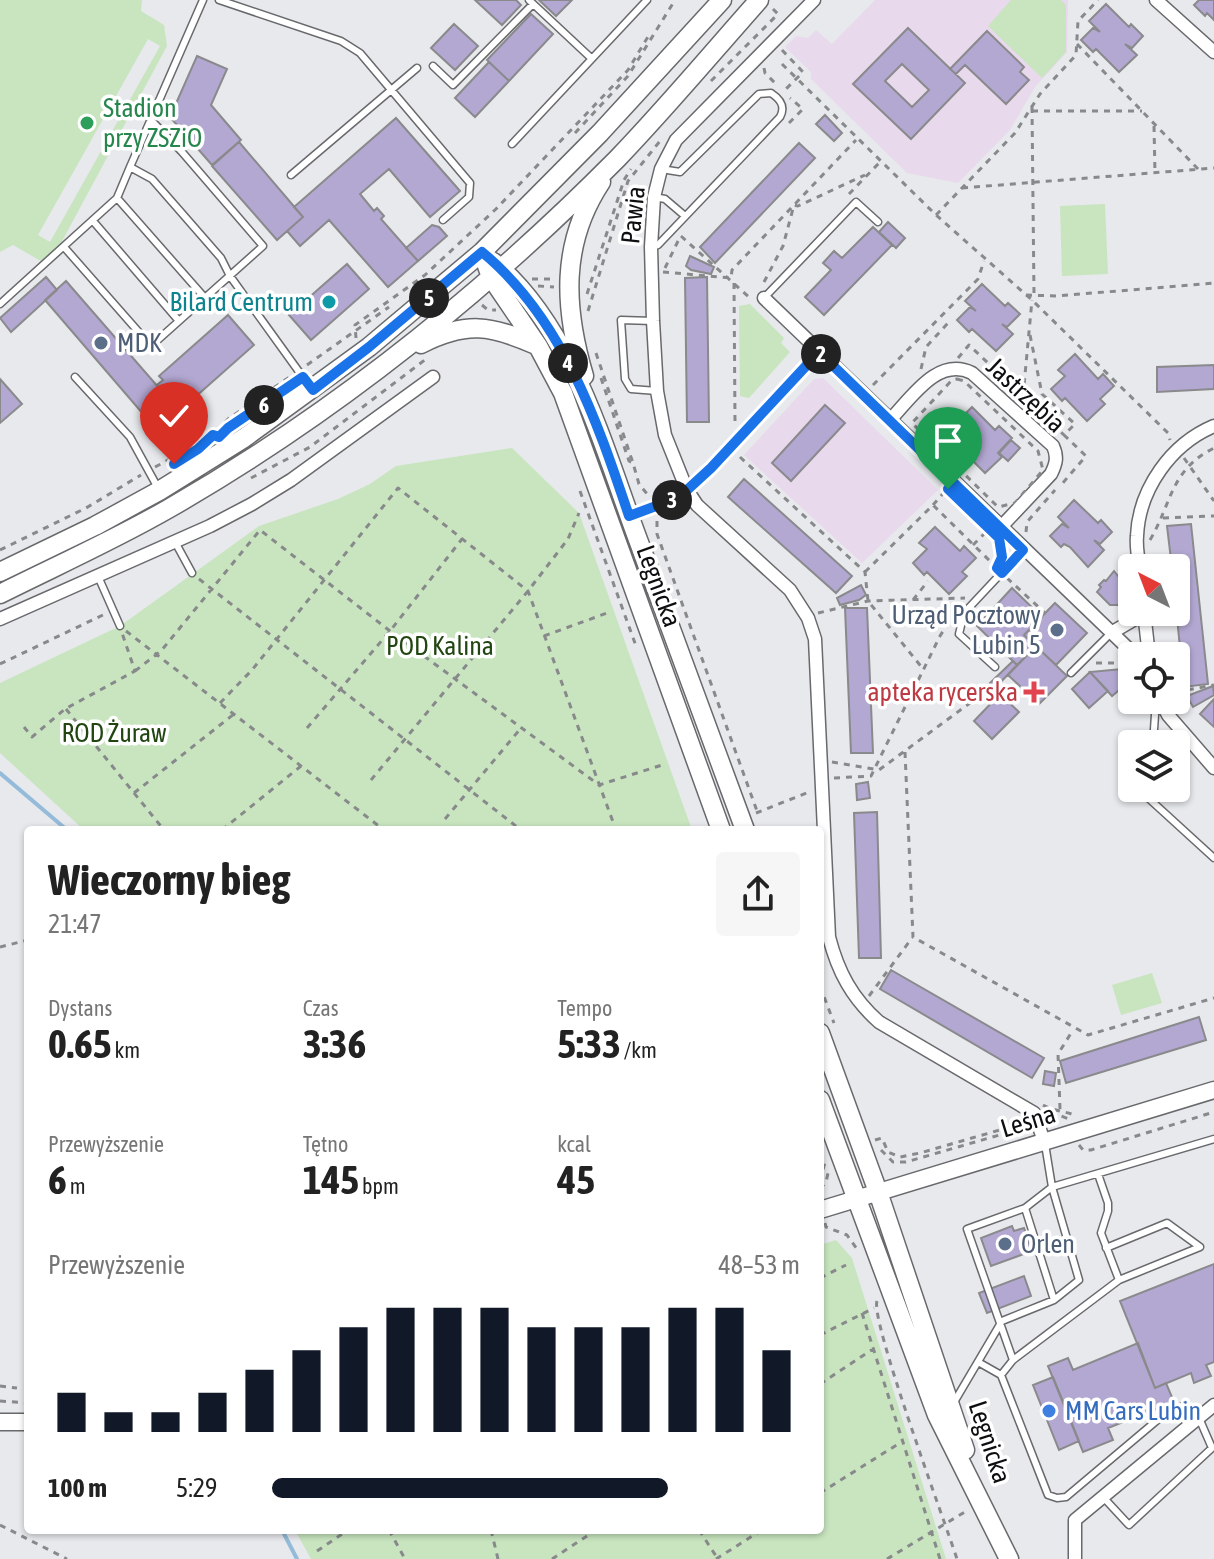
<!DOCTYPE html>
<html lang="pl">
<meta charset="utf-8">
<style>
body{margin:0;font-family:"Asap Condensed",sans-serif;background:#f6f6f6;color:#222;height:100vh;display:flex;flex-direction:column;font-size:30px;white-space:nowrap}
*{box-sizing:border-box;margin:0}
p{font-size:26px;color:#767676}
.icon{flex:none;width:44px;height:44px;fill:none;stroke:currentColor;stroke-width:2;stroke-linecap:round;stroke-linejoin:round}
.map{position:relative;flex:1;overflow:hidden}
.drawer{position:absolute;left:24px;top:826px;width:800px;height:708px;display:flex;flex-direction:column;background:#fff;border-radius:8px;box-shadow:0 2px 6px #0004}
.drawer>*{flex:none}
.needle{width:52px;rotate:318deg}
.tools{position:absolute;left:1118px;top:554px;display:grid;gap:16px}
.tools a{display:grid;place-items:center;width:72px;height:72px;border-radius:8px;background:#fff;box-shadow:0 2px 6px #0004;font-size:40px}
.pin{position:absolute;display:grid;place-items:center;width:68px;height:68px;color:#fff;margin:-82px -34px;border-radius:50% 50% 50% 0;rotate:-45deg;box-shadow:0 0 8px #0007}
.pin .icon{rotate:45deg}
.km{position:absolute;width:40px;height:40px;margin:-20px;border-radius:50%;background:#222;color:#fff;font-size:22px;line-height:40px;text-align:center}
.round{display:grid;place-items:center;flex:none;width:84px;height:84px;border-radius:8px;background:#f6f6f6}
.head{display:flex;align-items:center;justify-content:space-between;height:136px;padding:0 24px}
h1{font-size:44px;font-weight:700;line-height:60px}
.figures{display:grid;grid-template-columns:repeat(3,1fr);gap:12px;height:136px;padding:8px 24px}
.figures div{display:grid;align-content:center}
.figures b{font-size:40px;font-weight:700}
.figures small{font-size:22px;font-weight:400}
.figures p{font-size:22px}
.chart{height:224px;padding:16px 24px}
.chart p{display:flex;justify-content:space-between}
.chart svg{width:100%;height:144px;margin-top:8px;stroke:#111827;stroke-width:6}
ul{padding:0 24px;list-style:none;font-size:26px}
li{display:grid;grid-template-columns:128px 96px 1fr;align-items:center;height:60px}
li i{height:20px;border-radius:10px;background:#111827}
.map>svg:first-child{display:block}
.education{fill:#e8d9ec}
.green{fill:#c8e5bf;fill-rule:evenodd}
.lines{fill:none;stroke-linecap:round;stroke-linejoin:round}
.stream{stroke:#94bbd9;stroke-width:4}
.building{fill:#b3a8d2;stroke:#8a898c;stroke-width:2;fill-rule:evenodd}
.service-casing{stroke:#68696c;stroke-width:9}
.minor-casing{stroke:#68696c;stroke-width:15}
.tertiary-casing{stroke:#68696c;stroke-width:19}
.secondary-casing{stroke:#68696c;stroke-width:21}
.path{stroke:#88898b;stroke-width:3;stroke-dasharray:6 6;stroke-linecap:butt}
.service{stroke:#fff;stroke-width:6}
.minor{stroke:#fff;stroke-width:12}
.tertiary{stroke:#fff;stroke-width:16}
.secondary{stroke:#fff;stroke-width:18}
.route-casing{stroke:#fff;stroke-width:16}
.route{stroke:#1a73e8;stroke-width:10}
.leisure-dot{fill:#2e9e5b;stroke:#fff;stroke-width:3}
.culture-dot{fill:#0f9aa8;stroke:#fff;stroke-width:3}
.service-dot{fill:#5c6f8a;stroke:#fff;stroke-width:3}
.health-dot{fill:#e0444e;stroke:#fff;stroke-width:3}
.shop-dot{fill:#3f7fe0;stroke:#fff;stroke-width:3}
.labels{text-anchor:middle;stroke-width:7;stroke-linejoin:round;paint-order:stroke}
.leisure-label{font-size:26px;fill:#27864d;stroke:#fff;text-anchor:start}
.street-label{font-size:26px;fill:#0d0e0f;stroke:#fff}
.culture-label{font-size:26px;fill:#0d838f;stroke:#fff;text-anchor:end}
.service-label{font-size:26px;fill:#4e5e75;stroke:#fff;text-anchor:start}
.park-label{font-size:26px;fill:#214611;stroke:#fff}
.health-label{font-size:26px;fill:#be3a42;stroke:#fff;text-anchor:end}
.shop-label{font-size:26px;fill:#366cbe;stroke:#fff;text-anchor:start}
</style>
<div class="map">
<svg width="1214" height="1559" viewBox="0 0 1214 1559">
<rect width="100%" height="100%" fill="#e7e9ec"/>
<path class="education" d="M875 0H1068L1067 52 1035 87 1010 130 958 183 907 173 811 79V72L785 47 796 36 808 38 816 30 832 44Z
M823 378 938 490 862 563 744 455 814 379Z"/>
<path class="green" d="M0 0H142L141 11 164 25 167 46 60 245 41 261 13 245 0 252ZM148 39 160 46 50 242 38 235Z
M1011 0H1061L1066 5V52L1042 78 988 26Z
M1105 204 1108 274 1062 276 1060 206Z
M750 304 784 338 781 343 790 352 749 398 740 396 739 306Z
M512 448 579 513 692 830H84L0 753V683L120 626 259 526 338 499 370 484 396 466Z
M1152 973 1162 1003 1121 1015 1112 985Z
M836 1240 852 1258 946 1559H311L295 1530H820V1245Z"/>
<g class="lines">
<path class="stream" d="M0 773 67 830
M282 1530 297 1559"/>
</g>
<path class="building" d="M475 0H516L521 5 502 25Z
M539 0H572L556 16Z
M1199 0H1214V20L1207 13 1205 16 1194 5Z
M1106 4 1129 27 1131 24 1143 36 1132 48 1125 44 1137 55 1119 72 1096 49 1093 52 1081 40 1093 28 1100 32 1089 21Z
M531 14 553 34 509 81 487 60Z
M454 24 478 46 455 70 431 48Z
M908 28 965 83 911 139 853 84ZM902 64 929 90 912 107 885 81Z
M987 31 1024 67 1020 72 1029 80 1006 104 965 65 956 74 950 69Z
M197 56 227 69 211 105 241 140 212 165 170 117Z
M489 62 509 81 475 117 455 98Z
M825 115 842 133 834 141 816 124Z
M396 118 460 191 430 217 389 169 360 194 374 211 377 208 384 216 381 219 418 261 388 287 329 220 300 246 287 231 303 217 294 207Z
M239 142 303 217 277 240 212 166Z
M799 143 815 158 715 263 700 247Z
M888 222 905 238 896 248 879 232Z
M432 225 439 227 447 236 418 261 406 248Z
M873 227 892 245 824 315 805 297 831 270 823 263 834 251 842 258Z
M690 256 714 267 711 274 691 270 686 266Z
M347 264 369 289 311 340 289 315Z
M46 277 57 290 11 332 0 318Z
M707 277 709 422H687L685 278Z
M66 281 172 403 150 422 45 300Z
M982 284 1005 306 1008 303 1020 314 1007 327 1002 324 1013 334 996 351 972 329 969 332 957 320 970 307 976 311 965 301Z
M228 315 254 345 185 406 178 398 172 403 157 385 163 380 159 376Z
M1075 354 1098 379 1103 374 1114 386 1100 399 1105 404 1087 421 1065 398 1062 401 1051 389 1065 376 1058 370Z
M1214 365V389L1157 392V367Z
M0 379 22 404 0 423Z
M825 405 845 423 791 481 772 463Z
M972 407 995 430 999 426 1012 438 998 453 1002 457 985 473 963 451 960 454 950 444 963 430 956 423Z
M1011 440 1020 448 1008 461 999 453Z
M744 479 852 576 836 593 728 497Z
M1074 500 1098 523 1101 520 1112 532 1100 544 1094 540 1104 550 1088 567 1070 547 1064 544 1061 547 1050 536 1062 524 1069 528 1058 517Z
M1191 524 1208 684 1184 687 1176 608V568H1172L1167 526Z
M935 527 960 551 964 546 976 558 962 572 967 576 949 594 927 572 924 575 913 563 927 549 919 543Z
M1114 571 1126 586V593L1118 605H1110L1097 592 1101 587 1099 585 1104 580 1106 581Z
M861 585 866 595 859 600 840 605 837 598Z
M1012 588 1042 617 1024 635 1036 646 1017 665 977 626Z
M1055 603 1087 633 1056 665 1024 635Z
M845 608H867L873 753H851Z
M1036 646 1067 676 1039 704 1008 675Z
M1013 661 1017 665 995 688 990 683Z
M1122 669 1131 680 1112 696 1090 672Z
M1090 672 1108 691 1089 708 1072 689Z
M1213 686 1214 695 1193 707 1187 696Z
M1000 694 1019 712 992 739 974 721Z
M1214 699V727L1200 714Z
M868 782 870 798 857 800 856 784Z
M877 812 881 958H859L854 813Z
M891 970 1044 1058 1032 1078 880 989Z
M1199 1017 1206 1040 1066 1083 1060 1061Z
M1045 1071 1056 1073 1054 1086 1043 1084Z
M1012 1226 1014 1231 1024 1228 1032 1251 991 1266 981 1238Z
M1214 1264V1362L1206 1365 1211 1376 1194 1383 1191 1373 1155 1388 1120 1301Z
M1024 1276 1031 1296 987 1313 979 1293Z
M1138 1343 1155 1388 1166 1383 1174 1402 1108 1428 1113 1440 1083 1452 1048 1366 1068 1358 1073 1370Z
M1053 1377 1079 1441 1059 1450 1033 1385Z"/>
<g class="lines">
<g class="service-casing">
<path id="service" d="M203 0 130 167 152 179 221 258 230 276 310 387
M219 0 341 41 360 53 470 183 469 197 443 220
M529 0 591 58
M433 66 453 85 533 4
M512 144 647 0
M291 175 417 68
M654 197 665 199 685 216
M117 198 205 298
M93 221 179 321
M64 247 151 346 263 246 182 152 150 119
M651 247 658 245 780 117C786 106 780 99 771 93L759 94 680 172 661 169
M764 298 856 202 878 222
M0 304 117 198 130 167
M653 321 621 320 625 379 631 389 657 391
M75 377 130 437 158 488
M174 540 192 573
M97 574 120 626
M995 667 959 634 964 613 1023 550
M1071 673 1111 633
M1153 744 1156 700
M1147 788 1146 796 1214 858
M1098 1174 1108 1203V1211L1101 1233 1119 1280
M1025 1208 1054 1300
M1013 1360 967 1229 1025 1208 1052 1187 1214 1139
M978 1362 1001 1375 1048 1495 1057 1498 1066 1497 1161 1417 1183 1406
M1001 1375 1013 1360 1119 1280 1200 1247 1167 1223 1106 1248
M953 1404 1002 1321 1054 1300 1079 1280 1052 1187 1045 1144
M1103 1497 1129 1525 1212 1448 1199 1418"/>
</g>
<g class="minor-casing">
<path id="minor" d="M814 0 676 140 661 169 654 197 651 247 653 321 657 391 665 435 687 490 697 505 790 590 808 618 815 639 829 937C838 972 852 998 879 1022L1034 1113 1044 1141
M1156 0 1214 52
M764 298 1136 656
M890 420C912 397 938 356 972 373L1053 446C1058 457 1056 464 1051 474L1000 528
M629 516 675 499 687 490 711 468 819 352
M1140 568C1138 558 1136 547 1137 536 1139 489 1171 444 1214 426
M1144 612 1149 656
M0 619 210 526 252 504 291 480 433 377
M1111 633 1145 613
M1160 700 1168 715 1214 768
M1075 1559V1520L1214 1405"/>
</g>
<g class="tertiary-casing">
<path id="tertiary" d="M820 1210 1214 1090
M0 1422H28"/>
</g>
<g class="secondary-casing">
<path id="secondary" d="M493 262C573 327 605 453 640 545 675 640 710 735 745 830
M487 266 491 277 538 346 563 393 721 830
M421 344C466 321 491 325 536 345
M584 376C564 308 560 244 601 182
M0 572 95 526 159 491 244 438 369 347 482 252 600 133 722 0
M0 594C56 566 114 540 168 509 332 415 484 293 617 159 666 108 712 53 759 0
M820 1033 878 1192 965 1450
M820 1100 937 1415 1009 1559"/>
</g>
<path class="path" d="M1077 44 1199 170
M782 50 803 72 785 90
M782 64 936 215 1032 300 1168 433 1170 440
M764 68 765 73 776 84
M711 81 778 14 773 9
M1032 107 1034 295
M1032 111H1142
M789 123 803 109 790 98
M1154 126 1155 174
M575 133 628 76 675 0
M962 188 1214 168
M849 194 880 162
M936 215 1015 133 1040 94 1076 55 1078 21 1098 0
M681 236 751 299
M665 268 679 239
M663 272 731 278 732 270 856 140
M532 279H552
M764 282 783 246 794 205 798 206 865 175
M734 283 735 421
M538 286 554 287
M587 294 624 180 631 169
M1026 295 1057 296 1214 283
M482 305 488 310H496
M588 311 628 181 660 141
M1030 335 1042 394 1075 424 1064 435 1086 456 1061 485
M356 338 355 325 425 275 496 209 628 70 649 35H651
M596 353 633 463
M958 358 969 345 1064 435
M307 365 389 307
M921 369 926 347 948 323
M601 378 629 461 633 463 639 484 648 495
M957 379 964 381 1038 451 1043 470 1015 503 998 507 912 423 952 380Z
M873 385 978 279 984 261
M1023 396 1032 300
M209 440 228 419 291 376
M740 457 865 572 868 601 924 670
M1184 458 1214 501
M155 467 195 446 209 434 213 435
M251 478 310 447 426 359
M580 491 636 646
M933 505 946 490
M1163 518 1214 516
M657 521V534L757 811
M1026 532 1027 522 1055 490
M1150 540C1172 503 1170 470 1214 448
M973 545 987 531
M0 550 86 508 141 475
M865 572 933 505 996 567
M1007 578 1045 613
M199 579 521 830
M913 600 928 581
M818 613 868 601 965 598
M126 631 384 830
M544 636 607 613
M1096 663H1125
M0 664 105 614
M135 671 161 651 260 530 390 631 599 785 662 765
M1176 692 1214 685
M220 703 252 670 398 488 528 591 616 830
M66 709 164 830
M24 727 32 737 65 709 135 671 122 633
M307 728 390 631 462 539
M905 752 913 937 1088 1035 1214 998
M832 762 879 770 993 686
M834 778 871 776 940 636 952 617
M371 780 528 591 568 539 579 513
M134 793 234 714
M756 813 809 792
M445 819 521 728
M222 830 301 766
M0 947 28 940
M820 986 834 1023
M869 996 912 938
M1043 1105C1054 1111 1065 1111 1077 1116
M1060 1109 1058 1054 1073 1030
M1050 1119 1061 1116 1069 1119
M875 1140 882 1138 888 1152 900 1157 920 1153 1024 1123
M1079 1145 1083 1150H1091L1214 1112
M881 1150 893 1162H906L1027 1127
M820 1181 825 1162
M820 1189 826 1182 829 1169
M825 1223 826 1227 847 1235 857 1249
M820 1278 846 1265
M877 1301C870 1320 945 1522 957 1559
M862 1313 940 1559
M820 1335 874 1308
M820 1384 873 1349
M0 1386 17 1388
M0 1401 28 1403
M820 1493 903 1441
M0 1525 67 1559
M389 1530 405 1559
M491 1530 498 1559
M699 1530 718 1559
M317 1551 348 1530
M552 1559 596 1530
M716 1559 762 1530
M887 1559 968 1510"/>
<use href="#service" class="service"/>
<use href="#minor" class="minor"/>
<use href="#tertiary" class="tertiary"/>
<use href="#secondary" class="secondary"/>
</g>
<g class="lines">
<g class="route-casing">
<path id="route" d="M174 464 198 449 213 435 219 437 228 428 303 377 313 390 369 347 482 252C563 319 597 421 629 516L675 499 687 490 711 468 819 352 1023 550 1002 573 997 568 1002 557 999 538 948 489"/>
</g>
<use href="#route" class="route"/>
</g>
<circle class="leisure-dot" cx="87" cy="123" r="8"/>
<circle class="culture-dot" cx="329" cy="302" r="8"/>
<g class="service-dot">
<circle cx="101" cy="343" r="8"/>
<circle cx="1057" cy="630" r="8"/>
<circle cx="1005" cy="1244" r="8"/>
</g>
<path class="health-dot" d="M1030 680h8v8h8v8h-8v8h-8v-8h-8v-8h8z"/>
<circle class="shop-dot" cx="1049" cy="1411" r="8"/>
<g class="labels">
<g class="leisure-label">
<text x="103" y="117">Stadion<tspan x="103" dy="30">przy ZSZiO</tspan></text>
</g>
<g class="street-label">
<text transform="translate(633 215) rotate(-84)" y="9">Pawia</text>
<text transform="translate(1026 395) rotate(43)" y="9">Jastrzębia</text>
<text transform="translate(659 586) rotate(70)" y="9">Legnicka</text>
<text transform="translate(1028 1121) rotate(-17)" y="9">Leśna</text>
<text transform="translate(990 1442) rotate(72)" y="9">Legnicka</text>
</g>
<g class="culture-label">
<text x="313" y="311">Bilard Centrum</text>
</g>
<g class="service-label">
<text x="117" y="352">MDK</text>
<text x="1041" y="624" text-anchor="end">Urząd Pocztowy<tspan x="1041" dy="30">Lubin 5</tspan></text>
<text x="1021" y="1253">Orlen</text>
</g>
<g class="park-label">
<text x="440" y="655">POD Kalina</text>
<text x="114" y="742">ROD Żuraw</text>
</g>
<g class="health-label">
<text x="1018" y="701">apteka rycerska</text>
</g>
<g class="shop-label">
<text x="1065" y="1420">MM Cars Lubin</text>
</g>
</g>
</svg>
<div class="tools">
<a><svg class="needle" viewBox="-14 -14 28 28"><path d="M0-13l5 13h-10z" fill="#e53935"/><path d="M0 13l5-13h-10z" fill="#767676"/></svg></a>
<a><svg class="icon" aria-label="locate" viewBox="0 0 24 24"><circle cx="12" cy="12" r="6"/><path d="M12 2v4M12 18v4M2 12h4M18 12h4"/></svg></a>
<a><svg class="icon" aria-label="layers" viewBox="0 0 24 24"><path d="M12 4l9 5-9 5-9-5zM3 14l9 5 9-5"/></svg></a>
</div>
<div class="pin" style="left:948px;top:489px;background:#1e9e55"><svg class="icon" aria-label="arrive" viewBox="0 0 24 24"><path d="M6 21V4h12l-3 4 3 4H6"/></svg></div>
<div class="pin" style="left:174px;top:464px;background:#d93025"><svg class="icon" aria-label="check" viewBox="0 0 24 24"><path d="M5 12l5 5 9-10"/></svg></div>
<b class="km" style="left:821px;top:354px">2</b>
<b class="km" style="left:672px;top:500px">3</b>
<b class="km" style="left:568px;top:363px">4</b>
<b class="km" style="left:429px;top:298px">5</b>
<b class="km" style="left:264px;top:405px">6</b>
<section class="drawer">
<div class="head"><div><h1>Wieczorny bieg</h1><p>21:47</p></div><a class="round"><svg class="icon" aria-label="share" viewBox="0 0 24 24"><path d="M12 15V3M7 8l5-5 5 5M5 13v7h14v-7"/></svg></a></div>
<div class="figures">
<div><p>Dystans</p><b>0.65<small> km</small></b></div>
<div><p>Czas</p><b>3:36</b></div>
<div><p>Tempo</p><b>5:33<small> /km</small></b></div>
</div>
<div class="figures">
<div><p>Przewyższenie</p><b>6<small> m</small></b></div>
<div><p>Tętno</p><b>145<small> bpm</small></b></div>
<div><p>kcal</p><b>45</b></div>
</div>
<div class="chart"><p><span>Przewyższenie</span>48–53 m</p>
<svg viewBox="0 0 160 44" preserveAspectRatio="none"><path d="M5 44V32M15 44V38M25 44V38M35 44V32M45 44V25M55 44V19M65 44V12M75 44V6M85 44V6M95 44V6M105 44V12M115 44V12M125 44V12M135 44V6M145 44V6M155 44V19"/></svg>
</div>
<ul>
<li><b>100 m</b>5:29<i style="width:75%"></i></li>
</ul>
</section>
</div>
